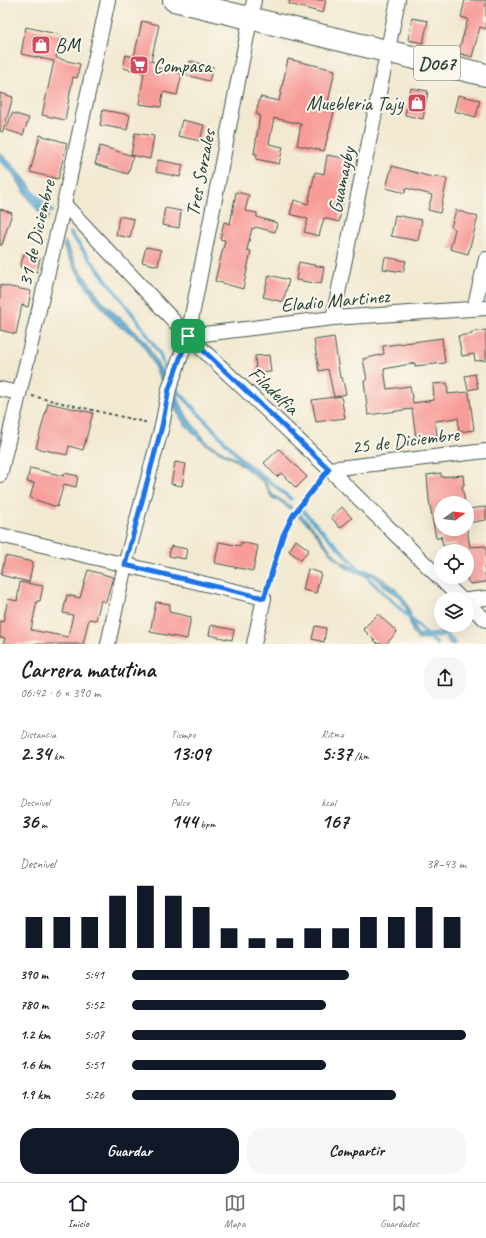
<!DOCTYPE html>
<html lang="es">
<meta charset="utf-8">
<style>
body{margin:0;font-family:Caveat,sans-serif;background:#f6f6f6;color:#202124;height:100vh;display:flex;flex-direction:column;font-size:15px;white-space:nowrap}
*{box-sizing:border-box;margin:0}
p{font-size:13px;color:#757577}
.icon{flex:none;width:22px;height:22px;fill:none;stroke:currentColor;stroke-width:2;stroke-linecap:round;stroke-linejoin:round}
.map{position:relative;height:644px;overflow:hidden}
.side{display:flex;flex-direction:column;background:#fff;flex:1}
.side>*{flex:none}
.needle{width:26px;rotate:75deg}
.tools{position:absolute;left:434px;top:496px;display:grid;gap:8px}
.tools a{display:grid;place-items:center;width:40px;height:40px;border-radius:50%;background:#fff;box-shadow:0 4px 16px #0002;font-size:20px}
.pin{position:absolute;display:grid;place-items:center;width:34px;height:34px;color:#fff;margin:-17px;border-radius:8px;box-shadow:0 2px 6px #0006}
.round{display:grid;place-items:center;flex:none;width:42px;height:42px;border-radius:16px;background:#f6f6f6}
.overview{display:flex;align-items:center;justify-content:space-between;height:68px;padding:0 20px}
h1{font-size:22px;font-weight:800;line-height:30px}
.figures{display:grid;grid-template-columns:repeat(3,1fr);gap:6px;height:68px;padding:4px 20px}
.figures div{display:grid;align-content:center}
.figures b{font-size:20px;font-weight:800}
.figures small{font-size:11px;font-weight:400}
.figures p{font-size:11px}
.chart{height:112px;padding:8px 20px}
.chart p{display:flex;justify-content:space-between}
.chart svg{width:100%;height:72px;margin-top:4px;stroke:#111827;stroke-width:6}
.primary-button{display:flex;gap:8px;margin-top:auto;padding:8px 20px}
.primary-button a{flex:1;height:46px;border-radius:16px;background:#111827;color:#fff;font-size:16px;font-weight:800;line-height:46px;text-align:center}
.primary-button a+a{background:#f6f6f6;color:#202124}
ul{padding:0 20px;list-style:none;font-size:13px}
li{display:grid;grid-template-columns:64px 48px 1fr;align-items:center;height:30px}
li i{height:10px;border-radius:5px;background:#111827}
.tabs{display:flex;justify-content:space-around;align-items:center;height:56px;border-top:1px solid #e0e0e0;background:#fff;font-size:11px;color:#757577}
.tabs a{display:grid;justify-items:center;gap:2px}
.tabs .on{color:#111827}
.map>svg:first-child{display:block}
.water{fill:#57a7d1;stroke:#3b7282}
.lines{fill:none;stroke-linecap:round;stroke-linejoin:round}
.stream{stroke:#57a7d1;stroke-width:3.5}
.building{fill:#f79c99}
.street-casing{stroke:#3f574c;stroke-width:16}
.primary-casing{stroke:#3f574c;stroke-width:24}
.path{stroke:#3f574c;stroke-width:2;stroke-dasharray:3 3;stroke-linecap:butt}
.street{stroke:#fff;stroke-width:14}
.primary{stroke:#fff;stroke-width:22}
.route-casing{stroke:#fff;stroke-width:8}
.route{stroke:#1a73e8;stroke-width:5}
.labels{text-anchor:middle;stroke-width:4;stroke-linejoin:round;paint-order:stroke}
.shield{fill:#fbf7ec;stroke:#61756b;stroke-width:1}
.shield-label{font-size:19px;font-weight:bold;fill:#1f3d34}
.poi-label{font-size:20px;fill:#1f3d34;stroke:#fbf7ec;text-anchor:start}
.street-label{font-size:20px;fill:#1f3d34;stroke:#fbf7ec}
</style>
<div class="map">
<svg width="486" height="644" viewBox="0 0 486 644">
<rect width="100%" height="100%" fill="#fbf7ec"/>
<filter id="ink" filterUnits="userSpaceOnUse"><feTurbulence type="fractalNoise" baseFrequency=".025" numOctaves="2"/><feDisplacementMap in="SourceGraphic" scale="8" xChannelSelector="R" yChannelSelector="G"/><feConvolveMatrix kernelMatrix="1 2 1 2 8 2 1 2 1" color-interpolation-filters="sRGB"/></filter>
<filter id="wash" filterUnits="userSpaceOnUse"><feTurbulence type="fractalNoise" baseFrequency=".012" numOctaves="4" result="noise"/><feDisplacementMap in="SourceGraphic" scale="16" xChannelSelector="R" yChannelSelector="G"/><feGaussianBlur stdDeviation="0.9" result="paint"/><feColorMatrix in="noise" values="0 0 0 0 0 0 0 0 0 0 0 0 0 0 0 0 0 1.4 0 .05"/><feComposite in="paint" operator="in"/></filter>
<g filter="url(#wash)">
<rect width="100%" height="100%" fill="#f2e9d1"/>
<path class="water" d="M0 153C11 163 22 174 30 186 37 196 39 205 49 212L47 221C27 203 18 176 0 158Z
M65 241 77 266 105 304 145 340 163 374 161 381C154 367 148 350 137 338 132 333 125 331 119 326 101 311 72 268 63 246Z
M174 390 188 418 208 443 237 459 250 469 265 481 272 494 292 507 290 510 281 502 272 498 264 483 236 461 205 444 185 425 170 402Z
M300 514C315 527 325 544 338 558 347 567 358 567 369 571 379 574 397 589 403 597 412 608 410 623 418 634 436 637 443 624 456 644H450L444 636 418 640 412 631 406 609 401 599 370 575 360 574 346 568 332 555 311 527 298 516Z"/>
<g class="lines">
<path class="stream" d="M0 160 11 170
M32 191 52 211
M70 233 138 321 160 354 166 374
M174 387 241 459 291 499
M303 511 369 579 437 644"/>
</g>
<g id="blocks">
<path class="building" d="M290 0H326L323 13 289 4Z
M465 0H486V29L480 27 472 57 458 53 468 19 461 17Z
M412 18 428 21 423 43 408 40Z
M142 21 159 25 151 61 155 62 154 67 182 74 177 95 163 92 161 107 139 104 144 73 123 68 126 55 134 57Z
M26 27 61 35 56 58 80 64 77 78 73 77 65 120 42 115 54 61 21 54Z
M288 59 335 70 327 107 335 108 324 151 297 145 301 124 274 118 269 144 283 147 279 164 256 159 257 154H254L260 115 256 114 260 97 279 101Z
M190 61 213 67 209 81 186 75Z
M411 88 428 91 423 119 405 115Z
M0 93 13 97 3 132 0 131Z
M458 95 480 100 476 117 454 111Z
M103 110 130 115 127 130 100 125Z
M12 113 29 118 23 135 6 130Z
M182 120 204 125 200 141 178 136Z
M135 133 154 136 150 159 131 155Z
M40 135 67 143 58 179 30 172Z
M100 146 133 156 128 174 95 164Z
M327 155 350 159 339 222 324 218 319 236 304 232 308 219 290 214 294 200 308 204 315 172 324 174Z
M158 160 183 165 180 177 156 172Z
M392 166 435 178V176L447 179 440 213 428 210 432 195 406 188 405 193 386 188Z
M236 192 249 195 245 211 257 213V217L277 223 275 232 255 227 254 229 252 228 247 250 251 251 243 289 215 281 225 240 220 239 224 222 230 224Z
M165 208 181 211 179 228 162 225Z
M0 209 12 213 2 245H0Z
M456 210 478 217 468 254 450 249 455 229 451 227Z
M395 215 422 220 418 241 391 236Z
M119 216 134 219 130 238 116 235Z
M146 247 161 250 158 266 142 262Z
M24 254 40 258 37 272 20 267Z
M385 257 406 261 403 272 383 269Z
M299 262 324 267 321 284 296 280Z
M269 275 289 280 283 302 263 297Z
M0 285 31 291 28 307 22 305 16 334 0 330Z
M486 330V360L475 361 474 354 462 356 458 336 472 334V332Z
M334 337 340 378 342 377 346 394 334 397 328 369 319 371 314 340Z
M442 338 445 363 415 366V363L384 369 387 389 410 386 413 403 434 400 433 384 447 383 448 394 469 392 474 430 459 432 458 418 435 421 437 435 416 438 412 409 368 415 364 381 367 380 363 359 384 354 383 346Z
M269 355 271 372 256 373 255 356Z
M475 374 478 388 468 390 465 376Z
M341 396 345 418 316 422 312 400Z
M48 403 93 413 83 450 69 446 67 455 36 448Z
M279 449 307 477 296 488 281 473 277 477 264 463Z
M175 462 186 464 182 486 171 484Z
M30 468 64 476 65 473 78 476 76 487 64 484 57 507 30 498 34 483 27 482Z
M441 473V477L463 475 464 485 462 486 465 503H441V529H467L470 547 486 546V566H484L486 582 470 584 467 580V551H457L456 544 443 546 441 536V538H436L429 500 427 475Z
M342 507 352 518 340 528 331 517Z
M486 507V520L467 523V509Z
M296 540 309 550 301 560 289 551Z
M219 542 241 546V542L258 546 253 571 215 563Z
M171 546 187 549 185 559 169 556Z
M5 556 33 562 29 582 1 575Z
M308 569 321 573 316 593 303 590Z
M88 570 113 577 106 602 101 600 96 620 89 619 83 644H3L5 638 0 637V621L3 622 8 599 17 601 20 582 43 586 40 601H37L31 630 68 637 73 615 63 613 67 595 80 598Z
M156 602 170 604 169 612 191 617 187 639 150 632Z
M378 614 397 632 386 644H378L363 629Z
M211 625 234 630 232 640 209 635Z
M315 626 326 628 324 642 312 639Z"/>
</g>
</g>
<g filter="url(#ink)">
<use href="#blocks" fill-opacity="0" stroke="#3f574c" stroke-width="1"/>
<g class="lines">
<g class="street-casing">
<path id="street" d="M64 204 188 336 329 469 461 599
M474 309 486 259
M333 318 398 0
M188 336 333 318 486 308
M0 389 19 393
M329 469 486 451
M0 475 64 204 108 0
M0 535 264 598 254 644
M467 600 486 598
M467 604 486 620
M108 644 125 565 162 426 169 389 188 336 254 0"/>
</g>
<g class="primary-casing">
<path id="primary" d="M174 0 486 75"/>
</g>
<path class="path" d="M32 396 149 423
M268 585 283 535 293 515 321 480"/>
<use href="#street" class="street"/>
<use href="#primary" class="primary"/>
</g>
</g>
<g class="lines" filter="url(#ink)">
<g class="route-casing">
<path id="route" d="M188 336 329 469 293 515 283 535 264 598 125 565 162 426 169 389Z"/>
</g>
<use href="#route" class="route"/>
</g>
<defs>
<g id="shop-square" transform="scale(1)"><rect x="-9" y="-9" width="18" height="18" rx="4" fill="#d1495b" stroke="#fbf7ec"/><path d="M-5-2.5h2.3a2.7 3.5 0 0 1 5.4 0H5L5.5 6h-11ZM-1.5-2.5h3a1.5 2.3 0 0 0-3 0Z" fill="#fff"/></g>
<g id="supermarket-square" transform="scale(1)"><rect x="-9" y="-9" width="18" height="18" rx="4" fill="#d1495b" stroke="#fbf7ec"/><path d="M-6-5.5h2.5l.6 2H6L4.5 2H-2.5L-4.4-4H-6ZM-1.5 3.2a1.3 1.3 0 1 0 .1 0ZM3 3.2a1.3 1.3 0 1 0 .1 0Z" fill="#fff"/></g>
</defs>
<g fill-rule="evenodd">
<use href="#shop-square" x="41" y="45"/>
<use href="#supermarket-square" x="139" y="65"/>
<use href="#shop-square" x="417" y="103"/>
</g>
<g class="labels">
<rect class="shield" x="414" y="46" width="46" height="34" rx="3"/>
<g class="shield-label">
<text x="437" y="70">D067</text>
</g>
<g class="poi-label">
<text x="55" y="52">BM</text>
<text x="153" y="72">Compasa</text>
<text x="403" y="110" text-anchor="end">Muebleria Tajy</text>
</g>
<g class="street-label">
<text transform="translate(200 173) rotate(-79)" y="7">Tres Sorzales</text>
<text transform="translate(341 180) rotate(-78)" y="7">Guamayby</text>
<text transform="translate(36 233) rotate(-77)" y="7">31 de Diciembre</text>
<text transform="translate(335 300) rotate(-5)" y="7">Eladio Martinez</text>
<text transform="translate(274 390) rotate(43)" y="7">Filadelfia</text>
<text transform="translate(405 440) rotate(-7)" y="7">25 de Diciembre</text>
</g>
</g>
</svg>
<div class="tools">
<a><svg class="needle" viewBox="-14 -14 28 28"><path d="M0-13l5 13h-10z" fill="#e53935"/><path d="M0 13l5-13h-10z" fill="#757577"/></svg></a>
<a><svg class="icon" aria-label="locate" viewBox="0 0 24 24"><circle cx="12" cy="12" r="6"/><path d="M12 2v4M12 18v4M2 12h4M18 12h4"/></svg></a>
<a><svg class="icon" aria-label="layers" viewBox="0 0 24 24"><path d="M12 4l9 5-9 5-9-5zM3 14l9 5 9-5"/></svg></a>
</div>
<div class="pin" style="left:188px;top:336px;background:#1e9e55"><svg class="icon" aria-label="arrive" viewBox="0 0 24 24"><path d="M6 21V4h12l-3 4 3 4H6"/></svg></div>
</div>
<section class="side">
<div class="overview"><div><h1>Carrera matutina</h1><p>06:42 · 6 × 390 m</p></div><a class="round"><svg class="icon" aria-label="share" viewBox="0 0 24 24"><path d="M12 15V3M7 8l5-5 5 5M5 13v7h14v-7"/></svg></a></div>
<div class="figures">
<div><p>Distancia</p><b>2.34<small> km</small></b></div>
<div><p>Tiempo</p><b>13:09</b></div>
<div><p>Ritmo</p><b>5:37<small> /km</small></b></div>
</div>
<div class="figures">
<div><p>Desnivel</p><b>36<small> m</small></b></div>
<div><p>Pulso</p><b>144<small> bpm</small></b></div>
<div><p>kcal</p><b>167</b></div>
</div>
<div class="chart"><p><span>Desnivel</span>38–43 m</p>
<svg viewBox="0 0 160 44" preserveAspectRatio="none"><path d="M5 44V25M15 44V25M25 44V25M35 44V12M45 44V6M55 44V12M65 44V19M75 44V32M85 44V38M95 44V38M105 44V32M115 44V32M125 44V25M135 44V25M145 44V19M155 44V25"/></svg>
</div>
<ul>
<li><b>390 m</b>5:41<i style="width:65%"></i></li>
<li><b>780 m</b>5:52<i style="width:58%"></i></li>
<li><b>1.2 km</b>5:07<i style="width:100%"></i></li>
<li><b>1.6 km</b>5:51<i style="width:58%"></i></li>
<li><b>1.9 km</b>5:26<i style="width:79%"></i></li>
</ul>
<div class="primary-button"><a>Guardar</a><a>Compartir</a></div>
</section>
<nav class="tabs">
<a class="on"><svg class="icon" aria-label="home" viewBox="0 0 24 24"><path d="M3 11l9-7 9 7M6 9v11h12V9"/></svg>Inicio</a>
<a><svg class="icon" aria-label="map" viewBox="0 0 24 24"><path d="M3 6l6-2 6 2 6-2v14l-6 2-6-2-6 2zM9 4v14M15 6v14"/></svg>Mapa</a>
<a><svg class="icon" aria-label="saved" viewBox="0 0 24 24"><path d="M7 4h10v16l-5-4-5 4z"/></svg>Guardados</a>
</nav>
